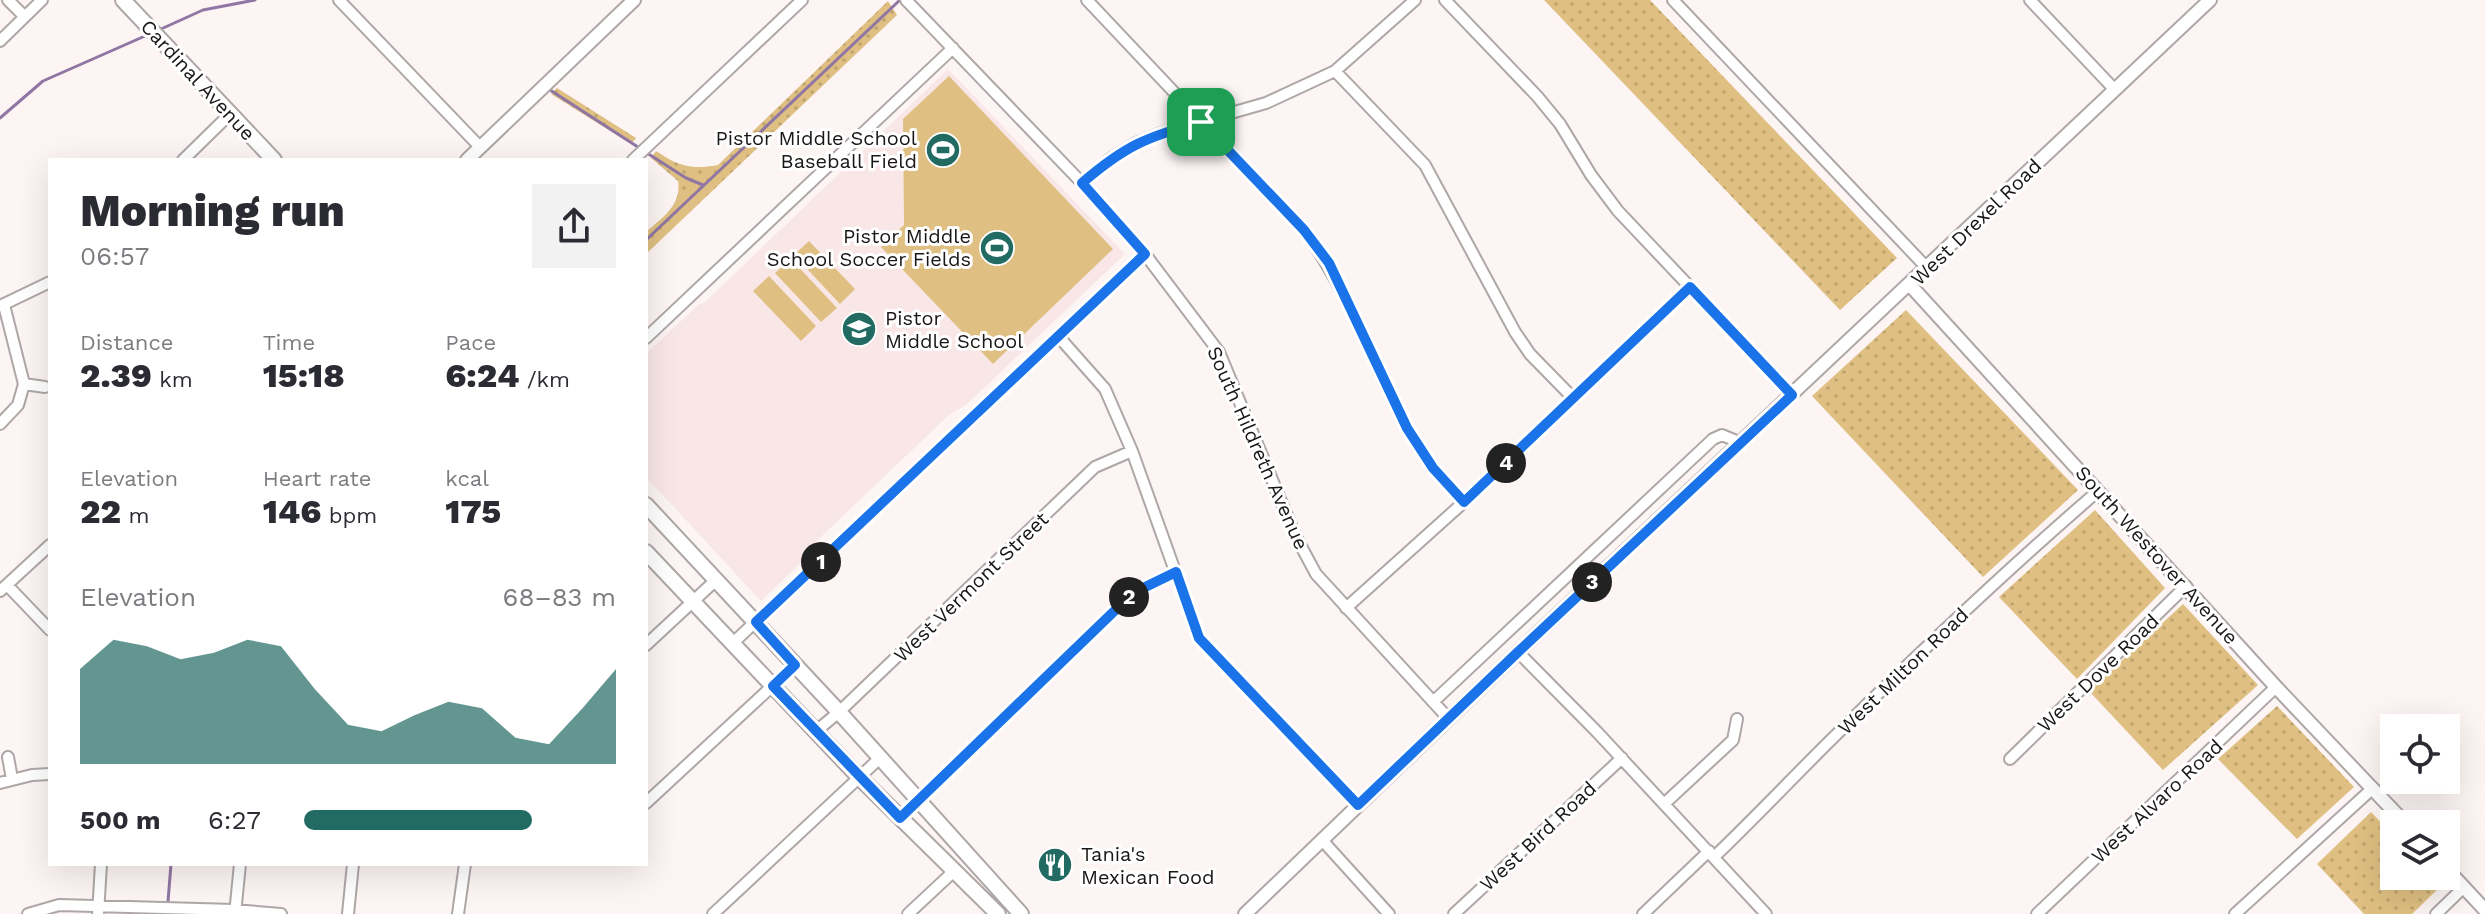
<!DOCTYPE html>
<meta charset="utf-8">
<style>
body{margin:0;font-family:"Work Sans",sans-serif;background:#f2f2f3;color:#2b2b33;height:100vh;display:flex;flex-direction:column;font-size:30px;white-space:nowrap}
*{box-sizing:border-box;margin:0}
p{font-size:26px;color:#7c7c81}
.icon{flex:none;width:44px;height:44px;fill:none;stroke:currentColor;stroke-width:2;stroke-linecap:round;stroke-linejoin:round}
.map{position:relative;flex:1;overflow:hidden}
.panel{position:absolute;left:48px;top:158px;width:600px;height:708px;display:flex;flex-direction:column;background:#fff;border-radius:0px;box-shadow:0 8px 32px #0002}
.panel>*{flex:none}
.tools{position:absolute;left:2380px;top:714px;display:grid;gap:16px}
.tools a{display:grid;place-items:center;width:80px;height:80px;border-radius:0px;background:#fff;box-shadow:0 8px 32px #0002;font-size:40px}
.pin{position:absolute;display:grid;place-items:center;width:68px;height:68px;color:#fff;margin:-34px;border-radius:16px;box-shadow:0 4px 12px #0006}
.km{position:absolute;width:40px;height:40px;margin:-20px;border-radius:50%;background:#222;color:#fff;font-size:22px;line-height:40px;text-align:center}
.round{display:grid;place-items:center;flex:none;width:84px;height:84px;border-radius:0px;background:#f2f2f3}
.head{display:flex;align-items:center;justify-content:space-between;height:136px;padding:0 32px}
h1{font-size:44px;font-weight:800;line-height:60px}
.stats{display:grid;grid-template-columns:repeat(3,1fr);gap:12px;height:136px;padding:8px 32px}
.stats div{display:grid;align-content:center}
.stats b{font-size:34px;font-weight:800}
.stats small{font-size:22px;font-weight:400}
.stats p{font-size:22px}
.chart{height:224px;padding:16px 32px}
.chart p{display:flex;justify-content:space-between}
.chart svg{width:100%;height:144px;margin-top:8px;fill:#226b63;opacity:.7}
ul{padding:0 32px;list-style:none;font-size:26px}
li{display:grid;grid-template-columns:128px 96px 1fr;align-items:center;height:60px}
li i{height:20px;border-radius:10px;background:#226b63}
.map>svg:first-child{display:block}
.built{fill:#f9e7e7}
.grass{fill:#dfc082}
.park{fill:url(#park-dots)}
.lines{fill:none;stroke-linecap:round;stroke-linejoin:round}
.stream{stroke:#9076a3;stroke-width:3}
.minor-casing{stroke:#afa7a7;stroke-width:14}
.tertiary-casing{stroke:#afa7a7;stroke-width:16}
.secondary-casing{stroke:#afa7a7;stroke-width:18}
.minor{stroke:#fff;stroke-width:10}
.tertiary{stroke:#fff;stroke-width:12}
.secondary{stroke:#fff;stroke-width:14}
.route-casing{stroke:#fff;stroke-width:16}
.route{stroke:#1a73e8;stroke-width:10}
.labels{text-anchor:middle;stroke-width:6;stroke-linejoin:round;paint-order:stroke}
.street-label{font-size:20px;fill:#1a1616;stroke:#fff}
.poi-label{font-size:20px;fill:#1a1616;stroke:#fff;text-anchor:end}
</style>
<div class="map">
<svg width="2485" height="914" viewBox="0 0 2485 914">
<defs>
<pattern id="park-dots" width="8" height="8" patternUnits="userSpaceOnUse" patternTransform="scale(2)"><rect width="8" height="8" fill="#dfc082"/><path d="M2 2h.1M6 6h.1" fill="none" stroke="#bfa470" stroke-width="1.8" stroke-linecap="round"/></pattern>
</defs>
<rect width="100%" height="100%" fill="#fdf4f4"/>
<path class="built" d="M948 69 1125 254 966 405 949 415 806 551 809 555 761 601 646 477V354L699 304 704 303Z"/>
<path class="grass" d="M949 76 1113 249 993 364 881 247 904 225 903 119Z
M809 241 855 289 840 304 794 255Z
M791 259 837 308 821 322 775 273Z
M769 276 816 326 801 341 753 291Z"/>
<path class="park" d="M1544 0H1650L1897 258 1840 310Z
M888 1 897 15 646 254V232C662 218 682 205 678 181L651 158 656 151C679 166 690 170 718 165Z
M557 88 636 138 631 144 551 94Z
M1906 310 2078 490 1983 577 1812 396Z
M2095 510 2165 588 2077 679 1999 597Z
M2183 604 2258 685 2163 770 2089 691Z
M2277 706 2354 787 2297 839 2218 759Z
M2371 812 2394 836V876H2432L2441 886 2412 914H2364L2317 864Z"/>
<g class="lines">
<path class="stream" d="M161 29 203 10 255 0
M547 88 641 149
M0 118 43 81 145 36
M647 153 686 178 703 185
M646 240 900 0
M167 914 171 864"/>
<g class="minor-casing">
<path id="minor" d="M8 0 24 16
M339 0 480 147
M906 0 1082 183 1145 254 1219 352 1295 535 1316 574 1448 718
M1087 0 1304 230C1349 291 1372 363 1407 428 1422 456 1443 479 1464 502
M1445 0 1537 96 1560 124 1591 175 1618 211 1792 395
M1673 0 1927 268
M2030 0 2115 90
M0 41 42 0
M1335 71 1425 165 1515 332 1530 354 1574 399
M183 160 230 114
M633 160 802 0
M1082 183 1110 159 1136 143 1161 133 1266 103 1335 71 1415 0
M0 306 50 282
M1059 337 1105 389 1132 451 1199 638 1358 805
M646 338 953 48
M24 384 45 387
M0 424 18 405 24 384 4 305
M7 585 50 630
M0 591 50 545
M1346 608 1464 502 1690 287
M734 642 1145 254
M646 645 716 580
M1518 652 1598 733 1766 914
M1433 702 1713 439 1722 435 1741 443
M815 732 839 712 1095 467 1132 451
M8 757 12 779
M2010 759 2186 586
M0 783 32 775 50 774
M646 803 795 665
M1664 804 1733 740 1737 719
M900 818 1133 593 1176 572
M1322 840 1389 914
M1714 857C1757 816 1797 773 1839 732 1923 649 2009 568 2098 491
M28 914 59 905 234 910 281 914
M98 914 101 864
M235 914 240 864
M348 914 353 864
M458 914 465 864
M713 914 881 757
M908 914 953 872
M1454 914 1622 758
M1643 914 1709 851
M2037 914 2276 687
M2235 914 2373 788
M2436 914 2464 887"/>
</g>
<g class="tertiary-casing">
<path id="tertiary" d="M467 160 634 0
M1910 285 2276 687 2406 824
M2446 868 2485 910
M1245 914 1518 652 2210 0"/>
</g>
<g class="secondary-casing">
<path id="secondary" d="M123 0 274 160
M646 505 839 712 1021 914
M646 552 859 777 998 914"/>
</g>
<use href="#minor" class="minor"/>
<use href="#tertiary" class="tertiary"/>
<use href="#secondary" class="secondary"/>
</g>
<g class="lines">
<g class="route-casing">
<path id="route" d="M1201 122 1304 230 1329 263 1407 428 1433 468 1464 502 1690 287 1792 395 1518 652 1358 805 1199 638 1176 572 1133 593 900 818 773 686 795 665 756 622 1145 254 1082 183C1125 146 1146 137 1201 122Z"/>
</g>
<use href="#route" class="route"/>
</g>
<defs>
<g id="stadium-disc" transform="scale(1.8)"><circle r="9.5" fill="#226b63" stroke="#fff"/><path d="M0-5a6.5 5 0 1 0 0 10a6.5 5 0 1 0 0-10ZM-3.5-1.8h7v3.6h-7Z" fill="#fff"/></g>
<g id="school-disc" transform="scale(1.8)"><circle r="9.5" fill="#226b63" stroke="#fff"/><path d="M0-5L7-2L0 1L-7-2ZM-4 1L0 2.5L4 1V4Q0 6-4 4Z" fill="#fff"/></g>
<g id="restaurant-disc" transform="scale(1.8)"><circle r="9.5" fill="#226b63" stroke="#fff"/><path d="M-5-6h1v4h1v-4h1v4h1v-4h1v5L-1.5 .5V6h-2V.5L-5-1ZM5-6V6H3V1.5H1.5Q1.5-4 5-6Z" fill="#fff"/></g>
</defs>
<g fill-rule="evenodd">
<use href="#stadium-disc" x="943" y="150"/>
<use href="#stadium-disc" x="997" y="248"/>
<use href="#school-disc" x="859" y="329"/>
<use href="#restaurant-disc" x="1055" y="865"/>
</g>
<g class="labels">
<g class="street-label">
<text transform="translate(198 80) rotate(47)" y="7">Cardinal Avenue</text>
<text transform="translate(1976 222) rotate(-44)" y="7">West Drexel Road</text>
<text transform="translate(1258 448) rotate(66)" y="7">South Hildreth Avenue</text>
<text transform="translate(2157 555) rotate(48)" y="7">South Westover Avenue</text>
<text transform="translate(971 587) rotate(-44)" y="7">West Vermont Street</text>
<text transform="translate(1903 671) rotate(-44)" y="7">West Milton Road</text>
<text transform="translate(2098 673) rotate(-44)" y="7">West Dove Road</text>
<text transform="translate(2157 801) rotate(-43)" y="7">West Alvaro Road</text>
<text transform="translate(1538 836) rotate(-43)" y="7">West Bird Road</text>
</g>
<g class="poi-label">
<text x="917" y="145">Pistor Middle School<tspan x="917" dy="23">Baseball Field</tspan></text>
<text x="971" y="243">Pistor Middle<tspan x="971" dy="23">School Soccer Fields</tspan></text>
<text x="885" y="325" text-anchor="start">Pistor<tspan x="885" dy="23">Middle School</tspan></text>
<text x="1081" y="861" text-anchor="start">Tania's<tspan x="1081" dy="23">Mexican Food</tspan></text>
</g>
</g>
</svg>
<div class="tools">
<a><svg class="icon" aria-label="locate" viewBox="0 0 24 24"><circle cx="12" cy="12" r="6"/><path d="M12 2v4M12 18v4M2 12h4M18 12h4"/></svg></a>
<a><svg class="icon" aria-label="layers" viewBox="0 0 24 24"><path d="M12 4l9 5-9 5-9-5zM3 14l9 5 9-5"/></svg></a>
</div>
<div class="pin" style="left:1201px;top:122px;background:#1e9e55"><svg class="icon" aria-label="arrive" viewBox="0 0 24 24"><path d="M6 21V4h12l-3 4 3 4H6"/></svg></div>
<b class="km" style="left:821px;top:562px">1</b>
<b class="km" style="left:1129px;top:597px">2</b>
<b class="km" style="left:1592px;top:582px">3</b>
<b class="km" style="left:1506px;top:463px">4</b>
<section class="panel">
<div class="head"><div><h1>Morning run</h1><p>06:57</p></div><a class="round"><svg class="icon" aria-label="share" viewBox="0 0 24 24"><path d="M12 15V3M7 8l5-5 5 5M5 13v7h14v-7"/></svg></a></div>
<div class="stats">
<div><p>Distance</p><b>2.39<small> km</small></b></div>
<div><p>Time</p><b>15:18</b></div>
<div><p>Pace</p><b>6:24<small> /km</small></b></div>
</div>
<div class="stats">
<div><p>Elevation</p><b>22<small> m</small></b></div>
<div><p>Heart rate</p><b>146<small> bpm</small></b></div>
<div><p>kcal</p><b>175</b></div>
</div>
<div class="chart"><p><span>Elevation</span>68–83 m</p>
<svg viewBox="0 0 160 44" preserveAspectRatio="none"><path d="M0 44V15L10 6L20 8L30 12L40 10L50 6L60 8L70 21L80 32L90 34L100 29L110 25L120 27L130 36L140 38L150 27L160 15V44z"/></svg>
</div>
<ul>
<li><b>500 m</b>6:27<i style="width:73%"></i></li>
</ul>
</section>
</div>
